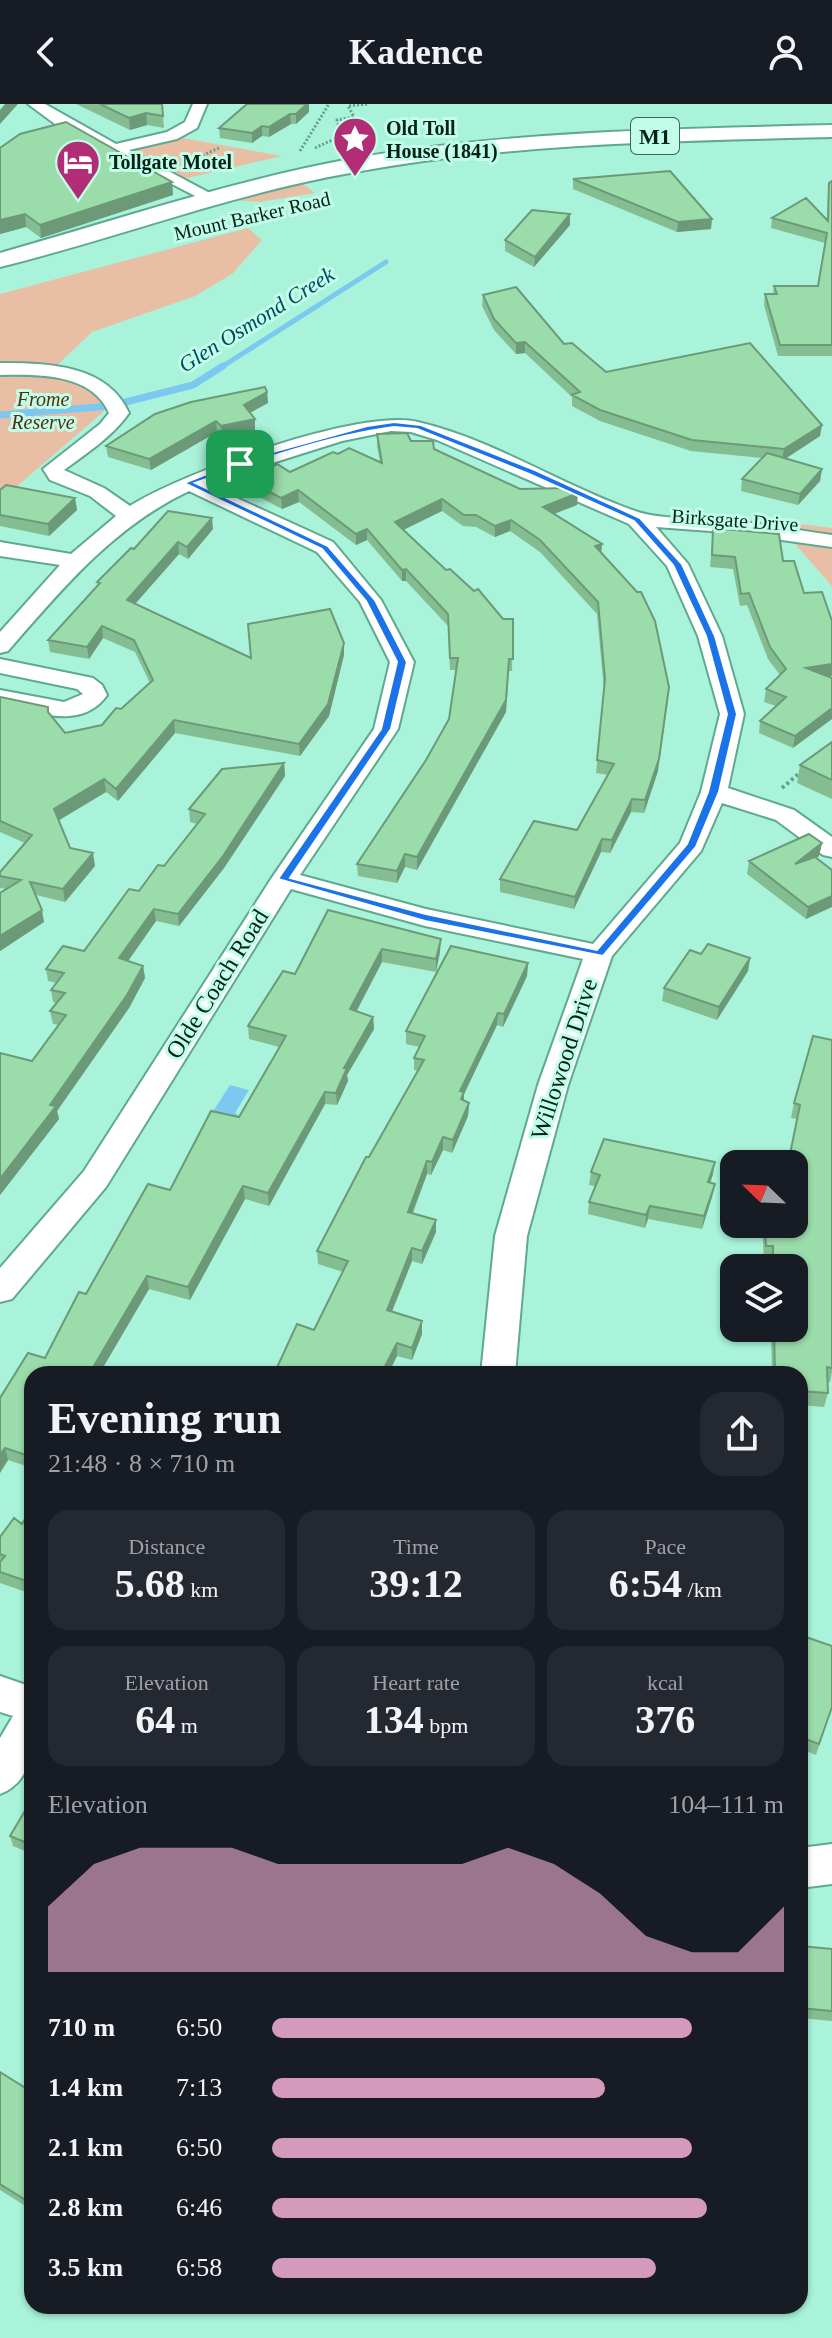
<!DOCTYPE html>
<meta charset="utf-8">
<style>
body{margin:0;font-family:Georgia,serif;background:#242831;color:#f1f3f6;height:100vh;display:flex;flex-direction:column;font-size:30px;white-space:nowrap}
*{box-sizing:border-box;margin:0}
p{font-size:26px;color:#9ea1a6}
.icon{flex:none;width:44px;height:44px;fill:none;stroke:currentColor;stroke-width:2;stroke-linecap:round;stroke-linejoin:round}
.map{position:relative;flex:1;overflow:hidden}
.drawer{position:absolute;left:24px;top:1262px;width:784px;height:948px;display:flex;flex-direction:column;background:#171b24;border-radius:24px;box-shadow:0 2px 6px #0004}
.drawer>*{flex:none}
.needle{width:52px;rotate:293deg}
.tools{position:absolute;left:720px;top:1046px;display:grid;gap:16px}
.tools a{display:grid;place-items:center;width:88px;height:88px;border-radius:16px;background:#171b24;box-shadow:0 2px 6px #0004;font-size:40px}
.pin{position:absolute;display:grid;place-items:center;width:68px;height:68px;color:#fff;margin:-34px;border-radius:16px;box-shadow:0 4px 12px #0006}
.round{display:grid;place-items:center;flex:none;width:84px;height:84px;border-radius:24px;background:#242831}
.summary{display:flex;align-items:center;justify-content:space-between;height:136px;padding:0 24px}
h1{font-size:44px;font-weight:700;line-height:60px}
.figures{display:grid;grid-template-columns:repeat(3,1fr);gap:12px;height:136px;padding:8px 24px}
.figures div{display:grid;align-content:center;border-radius:20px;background:#242831;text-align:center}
.figures b{font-size:40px;font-weight:700}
.figures small{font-size:22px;font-weight:400}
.figures p{font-size:22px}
.chart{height:224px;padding:16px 24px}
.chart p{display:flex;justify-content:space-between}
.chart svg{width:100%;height:144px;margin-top:8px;fill:#d49abc;opacity:.7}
ul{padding:0 24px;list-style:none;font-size:26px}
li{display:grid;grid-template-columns:128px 96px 1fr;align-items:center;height:60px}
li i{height:20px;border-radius:10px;background:#d49abc}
header{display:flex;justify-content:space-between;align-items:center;height:104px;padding:0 24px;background:#171b24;font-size:36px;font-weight:700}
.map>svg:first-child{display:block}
.green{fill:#e8bea5}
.water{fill:#7bc9f1}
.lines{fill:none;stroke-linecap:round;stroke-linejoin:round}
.stream-far1{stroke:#7bc9f1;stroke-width:5}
.stream{stroke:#7bc9f1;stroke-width:7}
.street-casing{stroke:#5fa891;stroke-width:4}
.highway-casing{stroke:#5fa891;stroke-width:4}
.path-far1{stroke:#659f8d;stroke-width:3;stroke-dasharray:2 2;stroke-linecap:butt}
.path{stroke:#659f8d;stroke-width:4;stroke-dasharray:3 3;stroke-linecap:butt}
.street{fill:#fff;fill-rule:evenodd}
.highway{fill:#fff;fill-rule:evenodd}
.wall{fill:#85bd93}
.shaded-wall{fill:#6c9a78}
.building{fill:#9bdcab;stroke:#6c9a78;stroke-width:2}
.route{fill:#1a73e8;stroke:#fff;stroke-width:2;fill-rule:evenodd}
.labels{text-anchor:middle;stroke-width:6;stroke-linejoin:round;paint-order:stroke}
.far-poi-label{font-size:20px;font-weight:bold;fill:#03221a;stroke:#c2fde8;text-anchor:start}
.far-street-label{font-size:20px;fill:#03221a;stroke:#c2fde8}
.far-park-label{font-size:20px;font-style:italic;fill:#572c0e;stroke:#c2fde8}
.shield{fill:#c2fde8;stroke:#3c6458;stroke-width:2}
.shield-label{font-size:22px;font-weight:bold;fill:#03221a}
.far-water-label{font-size:22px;font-style:italic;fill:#004761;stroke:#c2fde8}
.street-label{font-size:24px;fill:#03221a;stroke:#c2fde8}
</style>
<header><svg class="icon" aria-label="back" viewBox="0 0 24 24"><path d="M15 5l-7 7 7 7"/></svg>Kadence<svg class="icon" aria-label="person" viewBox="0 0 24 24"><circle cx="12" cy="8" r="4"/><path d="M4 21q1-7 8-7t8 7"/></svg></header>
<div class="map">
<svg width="832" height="2234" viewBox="0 0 832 2234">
<rect width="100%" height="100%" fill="#a8f3da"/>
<path class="green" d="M172 32 282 52 179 76 117 44Z
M302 79 315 89 259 98 233 96Z
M248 124 262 136 232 170 195 192 92 228 52 266 93 279 110 302 0 397V190Z
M775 417 832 424V482Z"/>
<path class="water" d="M230 981 249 986 235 1009 238 1011 236 1015 212 1009Z"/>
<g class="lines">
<path class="stream-far1" d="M220 264 386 158"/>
<path class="stream" d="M0 311 110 302 193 281 223 262"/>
<g class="street-casing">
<path id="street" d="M28 0H45L116 40 167 28 185 18 193 0H207L197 24 177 35 129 46 219 94 211 99 205 97 55 20Z
M0 259C47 259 107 260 129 309 112 333 87 349 64 366L104 384 130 402C182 369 360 304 418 318 495 336 564 383 638 408 664 416 697 413 723 416 760 419 796 426 832 431V443L724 428 656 423 688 460 722 532 744 610 728 684 794 706 832 733V753L823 751 776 716 722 699 701 747 612 852 568 981 527 1132 515 1270H481L495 1132 538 981 583 855 425 822 291 785 106 1083 12 1195 0 1198V1164L84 1067 271 775 374 625 390 558 360 498 317 448 189 387C113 423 62 485 8 547L0 549V528L60 461 0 452V438L71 450 116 412 90 392 50 376 43 365 100 320 109 309C92 269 37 270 0 271ZM391 327 411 328 437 336 629 420 667 462 698 532 720 610 701 688 680 739 593 840 426 805 300 771 398 625 414 558 381 496 333 438 206 380 342 337Z
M0 555 93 574 102 581 107 591C82 627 35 608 0 600V586L64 598 83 590 77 585 0 569Z
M0 1572 32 1583C32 1620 42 1674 0 1690V1634L13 1612 0 1608Z
M832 1740V1780L800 1784V1744Z"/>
</g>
<g class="highway-casing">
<path id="highway" d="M832 21V33C671 37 509 39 350 69 231 90 117 134 0 163V149C116 116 231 77 350 55 509 27 671 25 832 21Z"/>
</g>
<path class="path-far1" d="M219 44 201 52 226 65
M315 44 341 32 337 16 354 13 348 2 367 0
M300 47 329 0"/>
<path class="path" d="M782 684 802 667"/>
<use href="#street" class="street"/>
<use href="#highway" class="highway"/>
</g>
<path class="wall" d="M76 0H162L164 24 147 21 130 26Z
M247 0H309V8L296 20H291L269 33 262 32 252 39 220 34 219 24Z
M0 44 172 78 173 91 41 134 26 123 0 130Z
M573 75 711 125 677 128 573 85Z
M832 77V252H778L764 201 765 190H773L774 182H818L825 139 771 124 772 114 827 116 828 89 829 79Z
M570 110V121L534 163 505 147V136Z
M483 191 564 240 606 268 820 332 786 354 822 365 820 377 798 401 741 387 742 375 762 354 691 347 600 317 572 302V293L525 249 516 250 494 226 482 202Z
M267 288 268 299 250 309 255 315V326L222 333 217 328 151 366 108 353 106 342Z
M377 330 411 337 434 345 520 385 577 401 554 410 602 440 601 449 658 667 644 709 631 708 610 749 601 748 574 805 500 788V775L577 726 608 671 596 669 604 586 597 510 540 448 510 427 495 433 476 423 463 422 442 407 403 426 446 466 503 515H513L512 567H509L506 608 417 766 405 763 397 779 358 772 357 760 426 656 449 615 456 566H450L448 522 406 477H402L367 436 356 441 299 398 282 405 248 387 247 376 290 368 338 350 380 358 377 342Z
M0 386 75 394 77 406 49 432 0 422Z
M713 424 783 457 828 573 793 644 759 629 760 617 776 602 764 598 766 585 780 571 768 555 747 501 740 502 733 465 710 463Z
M213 425 188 455 179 450 135 500 251 554 344 539V551L329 612 300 652 175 629 118 697 106 688 59 716 70 744 95 762 65 798 36 791 44 818 0 847V789L7 785 0 784V768L25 739 0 728V594L48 603 49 610 65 629 102 621 150 579 135 548 103 534 89 555 50 548 48 536 98 481 97 478 134 445Z
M832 638V695L797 679 800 661Z
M284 659 285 672 224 764 179 822 156 817 128 857 143 862 145 874 129 904 57 1007 59 1015 0 1091V949L32 957 59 921 53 920 50 907 56 899 53 898 51 886 56 879 48 877 46 865 84 847 139 787 164 762 197 720 190 718 189 705Z
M822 739 819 752 816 754 832 767 806 815 747 770 749 757Z
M328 806 440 848 436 868 382 858 356 907 373 913 374 925 347 971 348 977 337 1001 325 1000 269 1102 245 1095 190 1196 149 1185 100 1269 32 1270V1364L8 1356 0 1369V1294L45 1254 86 1190 170 1086 239 1013 279 943 249 935 248 922 295 870Z
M701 850 750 854 748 867 717 916 662 897 664 884Z
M528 859 527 872 503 923 497 921 464 990V996L469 999 468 1012 452 1049 443 1046 431 1071 427 1070 413 1109 436 1128 422 1160 412 1157 392 1208 422 1230 412 1256 397 1252 388 1270H274L314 1226 343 1168 318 1160 317 1147 418 967 414 966V954L419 943 406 940V927Z
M832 936V1268L830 1278H827L828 1289 824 1303 800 1301V1270H772L771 1224H794V1164H770V1157L764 1156 762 1120H794L797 1015 791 1014 794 999Z
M591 1068 713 1070 710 1079 715 1080 712 1093 702 1125 648 1115 645 1124 588 1110 589 1098 595 1082 589 1081Z
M32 1404V1490L0 1479V1433L22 1420Z
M800 1531 832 1604 816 1651 800 1645Z
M32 1695V1750L13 1742 10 1732Z
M800 1842 832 1845V1917L800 1914Z
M0 1968 32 1988V2106L0 2086Z"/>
<path class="shaded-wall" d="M5 0H18L0 20V6Z
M307 0H309V8L296 20V10Z
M146 9 147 21 130 26 129 14Z
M290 10 291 20 269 33V23Z
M262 22V32L252 39V29Z
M172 78 173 91 41 134 40 121Z
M25 110 26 123 0 130V116Z
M570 110V121L534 163 535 153Z
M712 115 711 125 677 128 678 118Z
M525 238V249L516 250V239Z
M267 288 268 299 244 312V301Z
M255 315V326L222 333 221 322Z
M216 317 217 328 151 366 149 355Z
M822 321 820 332 782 357 784 345Z
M822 365 820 377 798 401 800 390Z
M298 386 299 398 282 405 281 394Z
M578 389 577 401 543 414V403Z
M75 394 77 406 49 432 48 420Z
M442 395V407L395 430V418Z
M212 414 213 425 188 455 187 443Z
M511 416 510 427 495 433V422Z
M367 425V436L356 441V430Z
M178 438 179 450 128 508 127 496Z
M602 440 601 451 595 442Z
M406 465V477H402V466Z
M102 522 103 534 89 555 87 543Z
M344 539V551L329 612 300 652 299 640Z
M509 555 506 608 417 766V753Z
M832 560V572L804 576 806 564Z
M668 595 658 667 644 709 645 696Z
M832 604V615L793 644 795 632Z
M174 616 175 629 118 697 116 685Z
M284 659 285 672 224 764 179 822 178 810Z
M104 675 106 688 56 718 54 705Z
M632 695 631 708 610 749 612 736Z
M602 735 601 748 574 805 575 793Z
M822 739 819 752 793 772 795 760Z
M93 749 95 762 65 798 63 785Z
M405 750V763L397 779V767Z
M832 792V803L806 815 808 803Z
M154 805 156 817 121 867 119 854Z
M42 806 44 818 0 847V832Z
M441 835 440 848 436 868V855Z
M382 845V858L351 918 350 905Z
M750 854 748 867 717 916 719 903Z
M528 859 527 872 503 923 504 910Z
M143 862 145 874 129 904 57 1007 59 1015 0 1091V1075Z
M498 909 497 921 464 990V1001L461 1007 460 987Z
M373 913 374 925 347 971 348 977 337 1001 336 989 344 964Z
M325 988V1000L269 1102 268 1089Z
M469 999 468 1012 452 1049 453 1036Z
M443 1033V1046L431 1071 432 1058Z
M427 1057V1070L408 1120V1108Z
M715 1058 713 1070 706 1091 708 1078Z
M715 1080 712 1093 702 1125 704 1112Z
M243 1082 245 1095 190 1196 188 1183Z
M650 1102 648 1115 645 1124 646 1111Z
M436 1116V1128L422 1160V1147Z
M412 1144V1157L387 1219V1206Z
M147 1172 149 1185 99 1270 91 1267Z
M422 1217V1230L412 1256V1244Z
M397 1239V1252L388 1270H381Z
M5 1344 8 1356 0 1369V1351Z"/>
<path class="building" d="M100 0H162L163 12 146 9 129 14Z
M247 0H307L296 10H290L269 23 262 22 252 29 219 24Z
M66 18 172 78 40 121 25 110 0 116V44L20 30Z
M670 67 712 115 678 118 573 75Z
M832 77V241H780L765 190H777L774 182H818L827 129 772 114 806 94 828 117 829 79Z
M532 106 570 110 535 153 505 136Z
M516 183 564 240 572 239 606 268 750 239 822 321 784 345 692 336 600 306 572 291 580 288 525 238 516 239 494 215 483 191Z
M265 283 267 288 244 301 255 315 221 322 216 317 149 355 106 342 155 310 191 298Z
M407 329 411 337H433L434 345 520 385 567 384 578 389 543 403 602 440 595 442 637 488H641L655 517 669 583 659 655 645 696 632 695 612 736 602 735 575 793 500 775 534 717 577 726 614 660 597 656 605 575 598 498 540 436 511 416 495 422 476 411H464L442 395 395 418 446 466 450 465 474 487 478 485 503 515H513V555H509L506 596 417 753 405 750 397 767 357 760 426 656 449 615 458 554H450L448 510 406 465 402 466 367 425 356 430 298 386 281 394 247 376 277 360 290 368 333 348 338 350 349 344 382 359 377 330Z
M767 349 822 365 800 390 742 375Z
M6 381 75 394 48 420 0 411V386Z
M168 407 212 414 187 443 178 438 127 496 251 554 248 520 330 505 344 539 328 600 299 640 174 616 116 685 104 675 54 705 70 744 93 749 63 785 30 778 42 806 0 832V789L21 776 0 772V768L32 731 0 717V594L1 593 48 603V608L65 629 102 621 116 604 121 605 153 576 134 536 102 522 87 543 48 536 100 479 97 478 131 444 134 445Z
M713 424 779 430 783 457H794L804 489 822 488 832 517V560L806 564 832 574V604L795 632 760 617 786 593 766 585 786 565 770 543 749 489 741 490 735 453 712 451Z
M832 638V676L800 661Z
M284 659 223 752 178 810 154 805 119 854 143 862 127 891 50 1001 56 1002 0 1075V949L32 957 66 911 50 907 65 889 51 886 64 869 46 865 63 842 84 847 129 785 139 787 158 761 164 762 205 710 189 705 222 665Z
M809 730 822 739 795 760 815 753 832 766V792L808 803 749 757Z
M328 806 441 835 436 855 382 845 350 905 373 913 344 964H347L336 989 325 988 268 1089 243 1082 188 1183 147 1172 91 1267 102 1270H32V1353L5 1344 0 1351V1294L28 1249 45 1254 79 1188 86 1190 148 1080 170 1086 211 1007 239 1013 286 932 248 922 283 867 295 870Z
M708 840 750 854 719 903 664 884 690 846 701 850Z
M451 842 528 859 504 910 498 909 460 987 464 988 461 995 469 999 453 1036 443 1033 432 1058 427 1057 408 1108 436 1116 422 1147 412 1144 387 1206 422 1217 412 1244 397 1239 381 1270H274L297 1220 314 1226 348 1157 317 1147 366 1053H369L424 956 414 954 425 932 406 927Z
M813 932 832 936V1264L827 1263 828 1289 800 1287V1270H775L774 1224H794V1164H773V1142H766L765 1120H794V1060H788L800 1001 794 999Z
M604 1035 715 1058 708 1078 715 1080 704 1112 650 1102 646 1111 589 1098 600 1071 591 1068Z
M32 1404V1479L0 1468V1458L5 1452 0 1450V1433L14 1414 22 1420Z
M800 1531 832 1542V1603L819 1640 800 1633Z
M32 1695V1741L10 1732Z
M800 1842 832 1845V1907L800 1904Z
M0 1968 32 1988V2100L0 2080Z"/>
<path class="route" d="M394 318 421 321 535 366 640 414 682 460 715 532 737 610 719 688 696 743 603 852 425 817 278 775 381 625 397 558 366 497 322 445 184 379 237 358 367 322ZM394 323 417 325 529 370 634 417 673 461 706 532 727 610 708 688 687 740 597 846 426 810 290 774 391 625 407 558 375 496 328 442 195 379C259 356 327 332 394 323Z"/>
<defs>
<g id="sight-pin" transform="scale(2.3)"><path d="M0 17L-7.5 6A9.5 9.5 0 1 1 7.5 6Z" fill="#b12d75" stroke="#c2fde8"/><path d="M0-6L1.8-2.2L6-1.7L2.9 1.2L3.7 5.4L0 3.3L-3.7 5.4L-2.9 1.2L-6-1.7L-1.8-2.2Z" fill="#fff"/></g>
<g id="hotel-pin" transform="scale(2.3)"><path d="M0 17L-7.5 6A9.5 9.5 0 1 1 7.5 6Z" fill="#b12d75" stroke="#c2fde8"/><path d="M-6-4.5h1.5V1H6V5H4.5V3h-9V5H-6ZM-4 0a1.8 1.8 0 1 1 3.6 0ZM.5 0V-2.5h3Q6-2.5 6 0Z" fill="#fff"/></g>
</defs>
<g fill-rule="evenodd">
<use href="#sight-pin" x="355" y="35"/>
<use href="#hotel-pin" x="78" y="58"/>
</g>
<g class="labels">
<g class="far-poi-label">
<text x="386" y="31">Old Toll<tspan x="386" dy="23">House (1841)</tspan></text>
<text x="109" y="65">Tollgate Motel</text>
</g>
<g class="far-street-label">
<text transform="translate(252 112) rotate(-13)" y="7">Mount Barker Road</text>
<text transform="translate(735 416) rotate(4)" y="7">Birksgate Drive</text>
</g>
<g class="far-park-label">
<text x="43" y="302">Frome<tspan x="43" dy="23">Reserve</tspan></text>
</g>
<rect class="shield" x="631" y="14" width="48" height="36" rx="6"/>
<g class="shield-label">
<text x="655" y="40">M1</text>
</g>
<g class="far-water-label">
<text transform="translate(256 215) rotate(-32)" y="8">Glen Osmond Creek</text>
</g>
<g class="street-label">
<text transform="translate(217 880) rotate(-58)" y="8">Olde Coach Road</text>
<text transform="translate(564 955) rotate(-72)" y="8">Willowood Drive</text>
</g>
</g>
</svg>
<div class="tools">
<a><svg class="needle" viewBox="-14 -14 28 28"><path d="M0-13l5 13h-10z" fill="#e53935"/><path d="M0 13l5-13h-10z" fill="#9ea1a6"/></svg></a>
<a><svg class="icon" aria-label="layers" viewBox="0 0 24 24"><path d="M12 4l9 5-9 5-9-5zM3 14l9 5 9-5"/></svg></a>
</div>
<div class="pin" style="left:240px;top:360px;background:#1e9e55"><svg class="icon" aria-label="arrive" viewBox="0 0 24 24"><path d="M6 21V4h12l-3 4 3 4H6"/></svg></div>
<section class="drawer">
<div class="summary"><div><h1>Evening run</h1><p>21:48 · 8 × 710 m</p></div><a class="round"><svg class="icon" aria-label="share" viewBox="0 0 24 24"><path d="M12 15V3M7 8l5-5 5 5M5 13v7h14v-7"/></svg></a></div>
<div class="figures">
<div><p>Distance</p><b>5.68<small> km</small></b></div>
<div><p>Time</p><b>39:12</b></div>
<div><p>Pace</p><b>6:54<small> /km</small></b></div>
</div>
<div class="figures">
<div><p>Elevation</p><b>64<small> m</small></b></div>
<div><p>Heart rate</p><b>134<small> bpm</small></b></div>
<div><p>kcal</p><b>376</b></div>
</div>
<div class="chart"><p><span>Elevation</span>104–111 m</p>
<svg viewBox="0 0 160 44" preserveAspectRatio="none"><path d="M0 44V24L10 11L20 6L30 6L40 6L50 11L60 11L70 11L80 11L90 11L100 6L110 11L120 20L130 33L140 38L150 38L160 24V44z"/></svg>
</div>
<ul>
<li><b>710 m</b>6:50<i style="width:82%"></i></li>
<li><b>1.4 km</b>7:13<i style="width:65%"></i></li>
<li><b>2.1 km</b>6:50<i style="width:82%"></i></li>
<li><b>2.8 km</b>6:46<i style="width:85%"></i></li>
<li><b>3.5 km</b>6:58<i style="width:75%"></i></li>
</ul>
</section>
</div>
